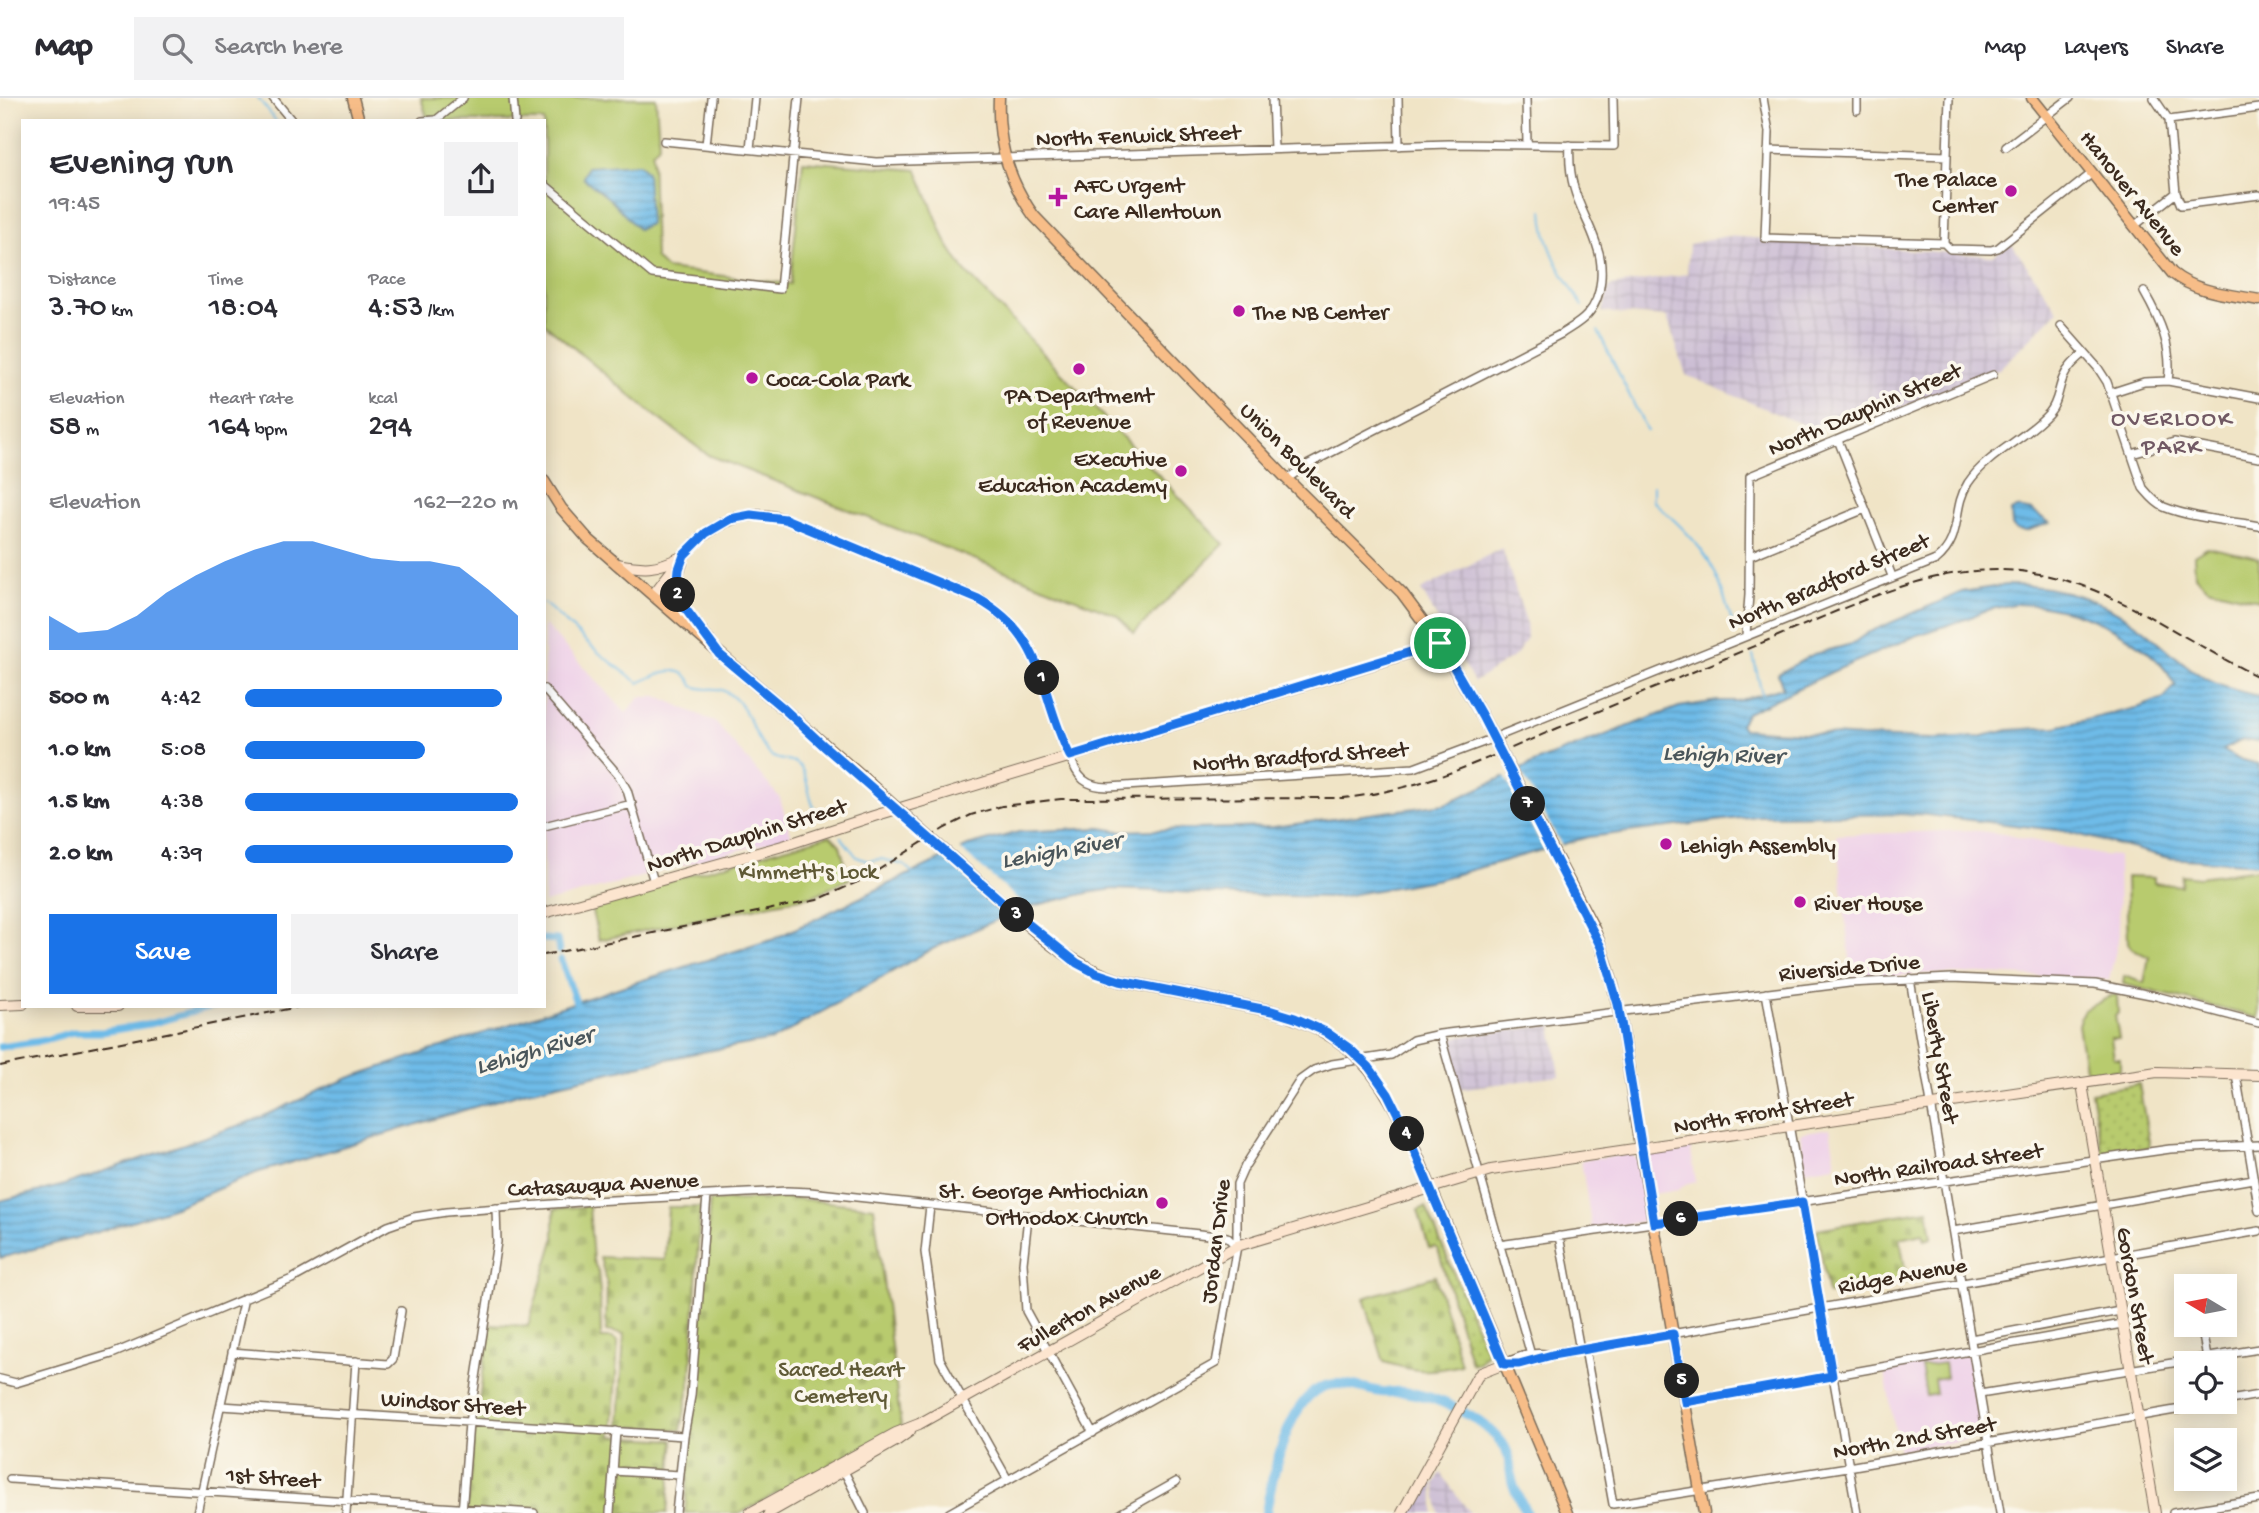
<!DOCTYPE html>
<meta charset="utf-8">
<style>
body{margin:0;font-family:"Gochi Hand",sans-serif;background:#f2f2f3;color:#2b2b33;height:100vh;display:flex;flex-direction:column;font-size:26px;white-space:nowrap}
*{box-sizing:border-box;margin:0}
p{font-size:23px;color:#7c7c81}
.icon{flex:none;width:38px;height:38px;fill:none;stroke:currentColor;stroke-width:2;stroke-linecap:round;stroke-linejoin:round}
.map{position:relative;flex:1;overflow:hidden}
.side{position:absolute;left:21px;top:21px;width:525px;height:889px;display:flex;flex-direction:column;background:#fff;border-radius:0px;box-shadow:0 4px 18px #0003}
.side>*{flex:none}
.needle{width:46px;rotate:280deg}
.controls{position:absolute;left:2174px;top:1176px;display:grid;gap:14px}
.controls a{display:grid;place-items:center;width:63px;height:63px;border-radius:0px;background:#fff;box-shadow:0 4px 18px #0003;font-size:35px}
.pin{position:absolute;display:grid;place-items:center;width:60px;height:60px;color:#fff;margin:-30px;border:4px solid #fff;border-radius:50%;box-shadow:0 2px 7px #0007}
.km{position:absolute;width:35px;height:35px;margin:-18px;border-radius:50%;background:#222;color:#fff;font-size:19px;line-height:35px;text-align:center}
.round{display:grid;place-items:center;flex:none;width:74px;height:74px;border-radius:0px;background:#f2f2f3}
.summary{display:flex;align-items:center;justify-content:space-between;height:119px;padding:0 28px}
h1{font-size:38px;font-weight:600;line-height:52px}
.metrics{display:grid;grid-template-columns:repeat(3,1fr);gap:10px;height:119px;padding:7px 28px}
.metrics div{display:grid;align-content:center}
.metrics b{font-size:30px;font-weight:600}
.metrics small{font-size:19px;font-weight:400}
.metrics p{font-size:19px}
.chart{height:196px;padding:14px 28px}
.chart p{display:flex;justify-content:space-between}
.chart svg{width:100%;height:126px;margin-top:7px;fill:#1a73e8;opacity:.7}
.action{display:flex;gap:14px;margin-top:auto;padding:14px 28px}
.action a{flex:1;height:80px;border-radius:0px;background:#1a73e8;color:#fff;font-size:28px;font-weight:600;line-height:80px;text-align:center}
.action a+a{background:#f2f2f3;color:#2b2b33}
ul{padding:0 28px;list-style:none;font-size:23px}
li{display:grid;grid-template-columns:112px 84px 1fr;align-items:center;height:52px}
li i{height:18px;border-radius:9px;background:#1a73e8}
header{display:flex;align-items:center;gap:42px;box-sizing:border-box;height:98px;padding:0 35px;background:#fff;border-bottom:2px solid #e1e1e2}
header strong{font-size:33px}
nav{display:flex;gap:38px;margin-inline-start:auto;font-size:24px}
.search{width:490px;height:63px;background:#f2f2f3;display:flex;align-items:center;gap:18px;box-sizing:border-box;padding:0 24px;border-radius:0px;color:#7c7c81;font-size:26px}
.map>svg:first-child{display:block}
.built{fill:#eed0e8}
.industrial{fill:url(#industrial-grid)}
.grass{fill:url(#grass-dots);stroke:#7a7a46;stroke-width:2}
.cemetery{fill:url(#cemetery-stones);stroke:#7a7a46;stroke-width:2}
.park{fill:#b8cb6e;stroke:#7a7a46;stroke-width:2}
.water{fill:url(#water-rules);stroke:#547283;stroke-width:2;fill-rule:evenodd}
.pier{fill:#f0e4c6}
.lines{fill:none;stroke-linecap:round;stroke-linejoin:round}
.stream{stroke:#6ebbe8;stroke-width:2}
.canal{stroke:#6ebbe8;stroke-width:7}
.river{stroke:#6ebbe8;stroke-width:10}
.street-casing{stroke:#7a6b59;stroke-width:10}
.secondary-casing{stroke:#7a6b59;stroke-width:12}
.primary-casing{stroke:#7a6b59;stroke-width:13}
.street{stroke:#fff;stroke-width:7}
.secondary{stroke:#fce5cf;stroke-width:10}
.primary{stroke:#f7bd88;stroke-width:10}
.rail{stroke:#3b2a1e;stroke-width:2;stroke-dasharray:10 5;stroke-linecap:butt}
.primary-bridge-casing{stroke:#7a6b59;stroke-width:13;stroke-linecap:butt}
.primary-bridge{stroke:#f7bd88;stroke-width:10}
.route-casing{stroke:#fff;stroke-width:14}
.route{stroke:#1a73e8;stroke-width:9}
.poi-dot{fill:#b5179e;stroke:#fbf7ec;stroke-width:2.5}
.labels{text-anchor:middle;stroke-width:7;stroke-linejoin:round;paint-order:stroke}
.street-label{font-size:23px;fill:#3b2a1e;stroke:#fbf7ec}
.poi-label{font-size:23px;fill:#3b2a1e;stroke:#fbf7ec;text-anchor:start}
.park-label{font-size:23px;fill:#605a36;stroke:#fbf7ec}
.neighbourhood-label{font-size:24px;letter-spacing:2px;fill:#715964;stroke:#fbf7ec}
.water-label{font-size:24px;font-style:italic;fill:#4a565b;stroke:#fbf7ec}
</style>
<header>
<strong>Map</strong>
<div class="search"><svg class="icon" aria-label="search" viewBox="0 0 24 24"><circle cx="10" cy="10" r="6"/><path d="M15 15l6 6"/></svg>Search here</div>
<nav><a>Map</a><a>Layers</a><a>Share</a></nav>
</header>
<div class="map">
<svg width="2259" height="1415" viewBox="0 0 2259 1415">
<defs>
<pattern id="industrial-grid" width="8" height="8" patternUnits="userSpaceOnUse" patternTransform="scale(1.75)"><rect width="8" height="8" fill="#ccbed4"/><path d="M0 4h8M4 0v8" fill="none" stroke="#b0a3b6"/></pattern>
<pattern id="grass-dots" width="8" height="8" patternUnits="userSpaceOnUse" patternTransform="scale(1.75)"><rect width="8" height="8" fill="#b8cb6e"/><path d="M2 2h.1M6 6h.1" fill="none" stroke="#9fae5f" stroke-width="1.8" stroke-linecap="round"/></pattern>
<pattern id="cemetery-stones" width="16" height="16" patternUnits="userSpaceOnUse" patternTransform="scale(1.75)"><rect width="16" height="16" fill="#b8cb6e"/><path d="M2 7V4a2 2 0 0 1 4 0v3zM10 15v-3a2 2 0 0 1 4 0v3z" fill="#9fae5f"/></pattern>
<pattern id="water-rules" width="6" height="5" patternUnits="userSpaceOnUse" patternTransform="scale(1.75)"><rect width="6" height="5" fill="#6ebbe8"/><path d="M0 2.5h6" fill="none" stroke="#5c98bb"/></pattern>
</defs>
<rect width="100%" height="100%" fill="#fbf7ec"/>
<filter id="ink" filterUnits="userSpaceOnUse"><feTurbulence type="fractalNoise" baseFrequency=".0143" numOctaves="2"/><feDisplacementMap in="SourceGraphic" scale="14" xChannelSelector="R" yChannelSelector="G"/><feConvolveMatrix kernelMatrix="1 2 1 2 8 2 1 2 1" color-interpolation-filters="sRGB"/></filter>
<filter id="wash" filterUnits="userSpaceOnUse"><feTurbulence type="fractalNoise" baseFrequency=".00686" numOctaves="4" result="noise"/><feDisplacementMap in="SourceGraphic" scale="28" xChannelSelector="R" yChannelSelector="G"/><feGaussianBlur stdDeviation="1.57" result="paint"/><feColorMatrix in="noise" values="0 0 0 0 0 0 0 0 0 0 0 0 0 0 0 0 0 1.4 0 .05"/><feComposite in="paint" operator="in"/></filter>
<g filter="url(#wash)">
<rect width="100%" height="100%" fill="#f0e4c6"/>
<path class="built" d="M544 526 626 615 640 599H660L715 624 780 700 791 738 544 805Z
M1973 732 2003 736 2101 757 2118 758 2119 839 2109 882 1990 876H1922L1859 880 1852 879 1836 737Z
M1830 1030 1836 1067 1805 1072 1800 1035Z
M1690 1047 1696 1084 1686 1086 1678 1092 1654 1096 1647 1059 1649 1056 1652 1053Z
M1631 1056 1637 1061 1648 1123 1592 1131 1581 1062Z
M1968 1256 1971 1257 1983 1339 1899 1354 1884 1270Z"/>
<path class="industrial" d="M1727 138 1992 158 2011 145 2058 213 1999 271 1861 325 1808 329 1686 277 1667 219 1602 214 1610 188 1687 176 1689 146Z
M1502 450 1526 523 1527 540 1516 557 1474 584 1421 492Z
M1552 927 1560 978 1457 991 1446 945 1449 940Z
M1441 1374 1445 1381 1470 1415H1439L1435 1385Z
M1430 1384 1434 1386V1415H1410L1424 1388Z"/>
<path class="grass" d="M2139 986 2150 1050 2103 1057 2091 994Z
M1426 1109 1487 1255 1477 1266 1471 1265 1438 1151 1435 1149 1429 1150 1418 1112Z"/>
<path class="cemetery" d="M782 1099 874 1109 901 1329 740 1415H685L710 1103 773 1101Z
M589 1108 593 1163 598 1173 600 1194 601 1240H612L618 1244 612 1338 674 1342 667 1415H467L473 1345 490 1226 528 1228 554 1142V1111Z
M668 1109H700L691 1279 681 1332 619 1328 624 1236 606 1233 607 1186 600 1159 665 1162Z
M1928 1112 1932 1140 1925 1142 1923 1135 1900 1140 1907 1184 1828 1197 1817 1131Z
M1435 1178 1461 1267C1429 1275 1415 1274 1384 1264L1364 1200Z"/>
<path class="park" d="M421 0H656L659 47 652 55 655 160 666 171 790 186 803 63 917 72 946 144 964 172 1224 446 1134 535 1117 517 708 357 648 312 544 225V23H428Z
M2207 449 2259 460V502L2208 490 2195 478 2194 457Z
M830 737 840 747 849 781 815 797 599 842 590 805Z
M2259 771V920L2123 886 2124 878 2144 885 2149 859 2132 851 2128 846 2126 779 2154 780V785L2181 788 2182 777 2199 779Z
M2113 897H2117L2118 915 2115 918 2119 940H2111L2114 960H2120V972L2089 975 2085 970 2078 927 2081 917 2084 912Z
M1944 1265 1946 1279 1934 1281 1936 1296 1926 1298 1921 1268Z"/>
<path class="water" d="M639 66 647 74 650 126 638 131 611 102 583 80 587 69Z
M2017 410 2032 413 2050 425 2026 433 2016 432 2012 427 2011 413Z
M2007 487C2054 487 2100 500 2139 528 2161 544 2180 565 2203 579 2220 589 2240 594 2259 598V644L2242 642 2223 652 2238 661 2259 666V766L2169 760 2065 733 1919 716 1756 718 1588 739 1439 781 1338 799 1238 797 1114 791 1087 795 1020 811 930 852 773 942 695 955 527 993 256 1075 175 1109 91 1136 0 1160V1103L61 1088 255 1022 346 981 624 888 774 841 968 748 1019 734 1101 730 1119 733 1273 729 1445 706 1543 661 1679 609 1718 603H1737L1783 590 1778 576 1814 556 1852 546 1867 535 1962 494ZM2013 506C2071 505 2145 535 2176 587L2164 600 2140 609 2056 629 2009 632 1978 639 1934 641 1861 639 1743 631 1740 626 1747 615 1834 573 1918 537 1969 520 1983 513Z"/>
<path class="pier" d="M1518 668 1563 750 1546 755 1503 675Z
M958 749 977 766 1030 812 1011 818 941 757Z"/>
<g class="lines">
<path class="stream" d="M258 0 276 23
M1543 112C1544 150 1563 177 1583 208
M1598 233 1647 333
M1653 388V403C1678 425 1708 452 1719 484 1725 498 1726 510 1733 525
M544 505 599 555 639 585C657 576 683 562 693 588 707 594 714 588 724 593 751 606 752 642 772 658 781 665 795 659 801 670 811 686 807 705 821 720
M1753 557 1762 597
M841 739 857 759 867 763 881 761 904 767 913 775"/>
<path class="canal" d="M544 841 557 842 559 853
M561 862 578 910
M0 949 41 943 73 934H102L154 925 213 908"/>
<path class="river" d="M1266 1415C1271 1382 1286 1313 1315 1293 1337 1278 1359 1291 1382 1294 1389 1295 1397 1293 1404 1294 1437 1298 1480 1318 1502 1345 1511 1356 1509 1372 1513 1386 1516 1396 1522 1405 1526 1415"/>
</g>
</g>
<g filter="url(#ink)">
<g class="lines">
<g class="street-casing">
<path id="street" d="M273 0 292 23
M513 0 515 23
M1272 0 1274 51
M1398 0 1399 48
M1526 0 1527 46
M1763 0 1769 34 1765 140 1944 145 1950 151 1991 152 1998 150 2091 76
M2154 0 2169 22 2176 95 2181 107 2259 97
M1857 12V0
M2169 22 2259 10
M422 23 435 22
M435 23 463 0
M664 43 876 64 1449 46 1614 48 1613 0
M706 47 711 0
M2006 49 2070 0
M750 51 755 0
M1768 52 1947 58
M544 86 652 176 780 191 799 0
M2134 128 2176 95
M1944 145 1949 0
M2144 194C2160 222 2173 250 2168 283
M2061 228 2098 270 2107 284 2143 390C2149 397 2155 405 2164 409 2191 420 2230 423 2259 428
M2110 295 2144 284 2168 283 2259 300
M1838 342 1892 478
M2132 356 2174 344 2259 360
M1287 381 1307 367 1561 236C1570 230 1580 225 1587 217 1604 199 1604 166 1596 145 1590 126 1579 109 1574 90 1570 75 1569 61 1570 47
M1750 458 1865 411
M1746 537 1749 497 1750 378 1993 277
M544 591 619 678 627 692 654 784
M1070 658C1077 680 1086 689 1109 689L1414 670 1481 645 1936 462C1964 439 1951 412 1968 385 1988 355 2026 341 2049 315 2058 305 2058 292 2063 280 2067 270 2075 263 2083 256
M544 728 632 706
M1910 881 2000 1415
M1766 895 1857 1415
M1440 936 1531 1257
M2236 976 2259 1113
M930 1108 925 1154 940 1261 1008 1382
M1028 1119 1023 1165 1026 1213 1093 1335
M1953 1133 2253 1081
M1559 1138 1580 1252
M1499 1147 2170 1051 2259 1047
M2201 1227 2208 1265
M1971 1241 2120 1213
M1585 1251 1613 1406 1848 1369 2221 1304
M232 1254 388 1266 393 1261 401 1213
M1506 1265C1519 1258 1536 1253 1551 1257
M1504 1266C1520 1266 1537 1264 1552 1257L2259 1133
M0 1281 16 1285 112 1256 292 1181 388 1128 414 1119 446 1114 593 1103 787 1093 810 1094 1227 1139 1236 1148
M1980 1296 2259 1251
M2224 1303 2259 1297
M1685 1304 2122 1226
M221 1308 684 1338
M613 1373 680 1377
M844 1373 865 1415
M10 1381 534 1415
M197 1415 244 1200
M346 1415 356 1263
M462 1415 469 1325 497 1144 496 1110
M610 1415 616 1333
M676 1415 684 1338 691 1298 707 1098
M949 1415 1216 1265 1237 1148V1086L1245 1068 1300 982 1314 972 1332 966 1391 957 1413 942 1440 936 1849 885 1952 880 2095 886 2156 898 2259 925
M1121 1415 1176 1384
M2173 1415 2259 1401"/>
</g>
<g class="secondary-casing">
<path id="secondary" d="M682 465C666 506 693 516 712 546
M617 466C644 471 655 472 681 459
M653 497C688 452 719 402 785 421L978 501C1048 540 1038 595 1070 658
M544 815 786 747 874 718 1440 546
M0 907 23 906
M77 908H118
M2082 986 2155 1415
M750 1415 896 1335 919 1326 1237 1148 1491 1072 2157 974 2259 977
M769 1415 896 1343 910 1333
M1402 1415 1477 1279 1481 1275 1504 1266"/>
</g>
<g class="primary-casing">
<path id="primary" d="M353 0 359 23
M999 0C997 44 1008 82 1034 118L1287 381 1402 495 1440 546 1482 618
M2032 0 2172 175C2197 195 2228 196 2259 202
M544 383 561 410 588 441 869 685
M1637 1030 1704 1415
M1415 1052 1567 1415"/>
</g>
<use href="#street" class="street"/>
<use href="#secondary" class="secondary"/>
<use href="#primary" class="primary"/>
<path class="rail" d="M544 857 817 802 864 781 945 730 971 717 1002 708 1061 701 1343 700C1423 692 1485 661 1558 630 1636 598 1714 565 1792 532 1871 499 1952 459 2040 476 2121 492 2186 544 2259 579
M0 968 303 908"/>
<g class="primary-bridge-casing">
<path id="primary-bridge" d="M1482 618 1593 829C1621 892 1627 962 1637 1030
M869 685C907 720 946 754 985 789 1028 827 1064 865 1120 883L1272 913C1355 937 1381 977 1415 1052"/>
</g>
<use href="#primary-bridge" class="primary-bridge"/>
</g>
</g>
<g class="lines" filter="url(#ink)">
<g class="route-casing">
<path id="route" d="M751 417 785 421 978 501C1048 540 1038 595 1070 658L1440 545 1482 618 1601 849 1618 906 1654 1125 1802 1104 1832 1278 1685 1304 1673 1236 1552 1257 1519 1266H1504L1402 1024 1388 996 1369 969 1350 951 1326 934 1295 920 1272 913 1120 883 1096 875 1077 865 1017 817 824 648 783 610 719 556 681 505 677 491 679 471 684 457 706 435 730 421Z"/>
</g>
<use href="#route" class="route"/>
</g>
<g class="poi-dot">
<circle cx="2011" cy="93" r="7"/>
<path d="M1054.5 88.5h7v7h7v7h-7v7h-7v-7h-7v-7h7z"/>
<circle cx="1239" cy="213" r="7"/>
<circle cx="1079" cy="271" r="7"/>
<circle cx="752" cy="280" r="7"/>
<circle cx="1181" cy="373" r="7"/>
<circle cx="1666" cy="746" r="7"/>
<circle cx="1800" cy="804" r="7"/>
<circle cx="1162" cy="1105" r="7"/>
</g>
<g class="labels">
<g class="street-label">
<text transform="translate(1138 36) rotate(-2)" y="8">North Fenwick Street</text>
<text transform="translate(2134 94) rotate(51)" y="8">Hanover Avenue</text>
<text transform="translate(1864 310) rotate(-23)" y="8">North Dauphin Street</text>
<text transform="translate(1299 361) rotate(45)" y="8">Union Boulevard</text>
<text transform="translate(1828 482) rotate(-23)" y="8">North Bradford Street</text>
<text transform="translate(1300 657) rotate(-4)" y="8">North Bradford Street</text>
<text transform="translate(746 736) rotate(-17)" y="8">North Dauphin Street</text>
<text transform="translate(1849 868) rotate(-5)" y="8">Riverside Drive</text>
<text transform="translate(1942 959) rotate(80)" y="8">Liberty Street</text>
<text transform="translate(1763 1013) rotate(-9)" y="8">North Front Street</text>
<text transform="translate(1938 1065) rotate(-8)" y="8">North Railroad Street</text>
<text transform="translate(603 1085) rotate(-3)" y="8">Catasauqua Avenue</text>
<text transform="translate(1214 1143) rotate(-83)" y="8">Jordan Drive</text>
<text transform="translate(1902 1176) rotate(-10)" y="8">Ridge Avenue</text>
<text transform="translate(2137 1197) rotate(80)" y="8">Gordon Street</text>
<text transform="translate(1088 1209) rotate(-29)" y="8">Fullerton Avenue</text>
<text transform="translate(453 1304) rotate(4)" y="8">Windsor Street</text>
<text transform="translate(1914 1338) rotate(-10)" y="8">North 2nd Street</text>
<text transform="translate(273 1378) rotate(4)" y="8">1st Street</text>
</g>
<g class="poi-label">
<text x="1997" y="88" text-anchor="end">The Palace<tspan x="1997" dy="26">Center</tspan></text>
<text x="1074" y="94">AFC Urgent<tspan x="1074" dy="26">Care Allentown</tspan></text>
<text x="1253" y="221">The NB Center</text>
<text x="766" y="288">Coca-Cola Park</text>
<text x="1079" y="304" text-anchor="middle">PA Department<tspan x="1079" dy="26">of Revenue</tspan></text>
<text x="1167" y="368" text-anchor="end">Executive<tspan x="1167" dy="26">Education Academy</tspan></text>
<text x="1680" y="754">Lehigh Assembly</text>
<text x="1814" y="812">River House</text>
<text x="1148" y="1100" text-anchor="end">St. George Antiochian<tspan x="1148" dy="26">Orthodox Church</tspan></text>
</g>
<g class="park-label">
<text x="808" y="780">Kimmett's Lock</text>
<text x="841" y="1278">Sacred Heart<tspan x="841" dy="26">Cemetery</tspan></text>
</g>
<g class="neighbourhood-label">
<text x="2172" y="327">OVERLOOK<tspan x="2172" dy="28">PARK</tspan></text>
</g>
<g class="water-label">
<text transform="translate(1723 655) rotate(2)" y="8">Lehigh River</text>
<text transform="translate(1061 751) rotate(-10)" y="8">Lehigh River</text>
<text transform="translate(534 951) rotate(-16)" y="8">Lehigh River</text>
</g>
</g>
</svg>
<div class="controls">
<a><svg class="needle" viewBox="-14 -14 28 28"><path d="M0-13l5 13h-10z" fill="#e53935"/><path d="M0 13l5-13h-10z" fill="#7c7c81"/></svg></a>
<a><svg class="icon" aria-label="locate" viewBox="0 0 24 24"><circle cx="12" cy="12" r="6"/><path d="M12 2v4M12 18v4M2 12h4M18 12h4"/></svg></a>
<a><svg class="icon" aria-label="layers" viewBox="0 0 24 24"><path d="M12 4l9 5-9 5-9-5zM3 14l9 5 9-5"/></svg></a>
</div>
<div class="pin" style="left:1440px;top:545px;background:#1e9e55"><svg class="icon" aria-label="arrive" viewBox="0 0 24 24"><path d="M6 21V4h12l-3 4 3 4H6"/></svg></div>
<b class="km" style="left:1042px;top:580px">1</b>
<b class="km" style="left:678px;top:497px">2</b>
<b class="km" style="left:1017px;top:817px">3</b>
<b class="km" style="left:1407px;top:1036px">4</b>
<b class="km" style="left:1682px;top:1283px">5</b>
<b class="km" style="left:1681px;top:1121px">6</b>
<b class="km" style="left:1528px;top:706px">7</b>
<section class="side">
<div class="summary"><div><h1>Evening run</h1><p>19:45</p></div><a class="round"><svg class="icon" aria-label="share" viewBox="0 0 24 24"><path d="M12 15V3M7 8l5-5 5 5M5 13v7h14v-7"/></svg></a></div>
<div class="metrics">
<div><p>Distance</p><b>3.70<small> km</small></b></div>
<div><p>Time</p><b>18:04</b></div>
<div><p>Pace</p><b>4:53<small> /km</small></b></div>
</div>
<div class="metrics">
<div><p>Elevation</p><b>58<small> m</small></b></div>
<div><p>Heart rate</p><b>164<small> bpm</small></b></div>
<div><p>kcal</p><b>294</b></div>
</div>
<div class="chart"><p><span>Elevation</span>162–220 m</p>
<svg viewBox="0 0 160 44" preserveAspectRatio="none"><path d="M0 44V32L10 38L20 37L30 32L40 24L50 18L60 13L70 9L80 6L90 6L100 9L110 12L120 13L130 13L140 15L150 23L160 32V44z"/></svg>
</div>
<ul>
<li><b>500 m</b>4:42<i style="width:94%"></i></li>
<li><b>1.0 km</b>5:08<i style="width:66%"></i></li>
<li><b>1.5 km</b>4:38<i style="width:100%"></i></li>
<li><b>2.0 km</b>4:39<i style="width:98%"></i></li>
</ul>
<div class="action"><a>Save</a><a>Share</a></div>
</section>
</div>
